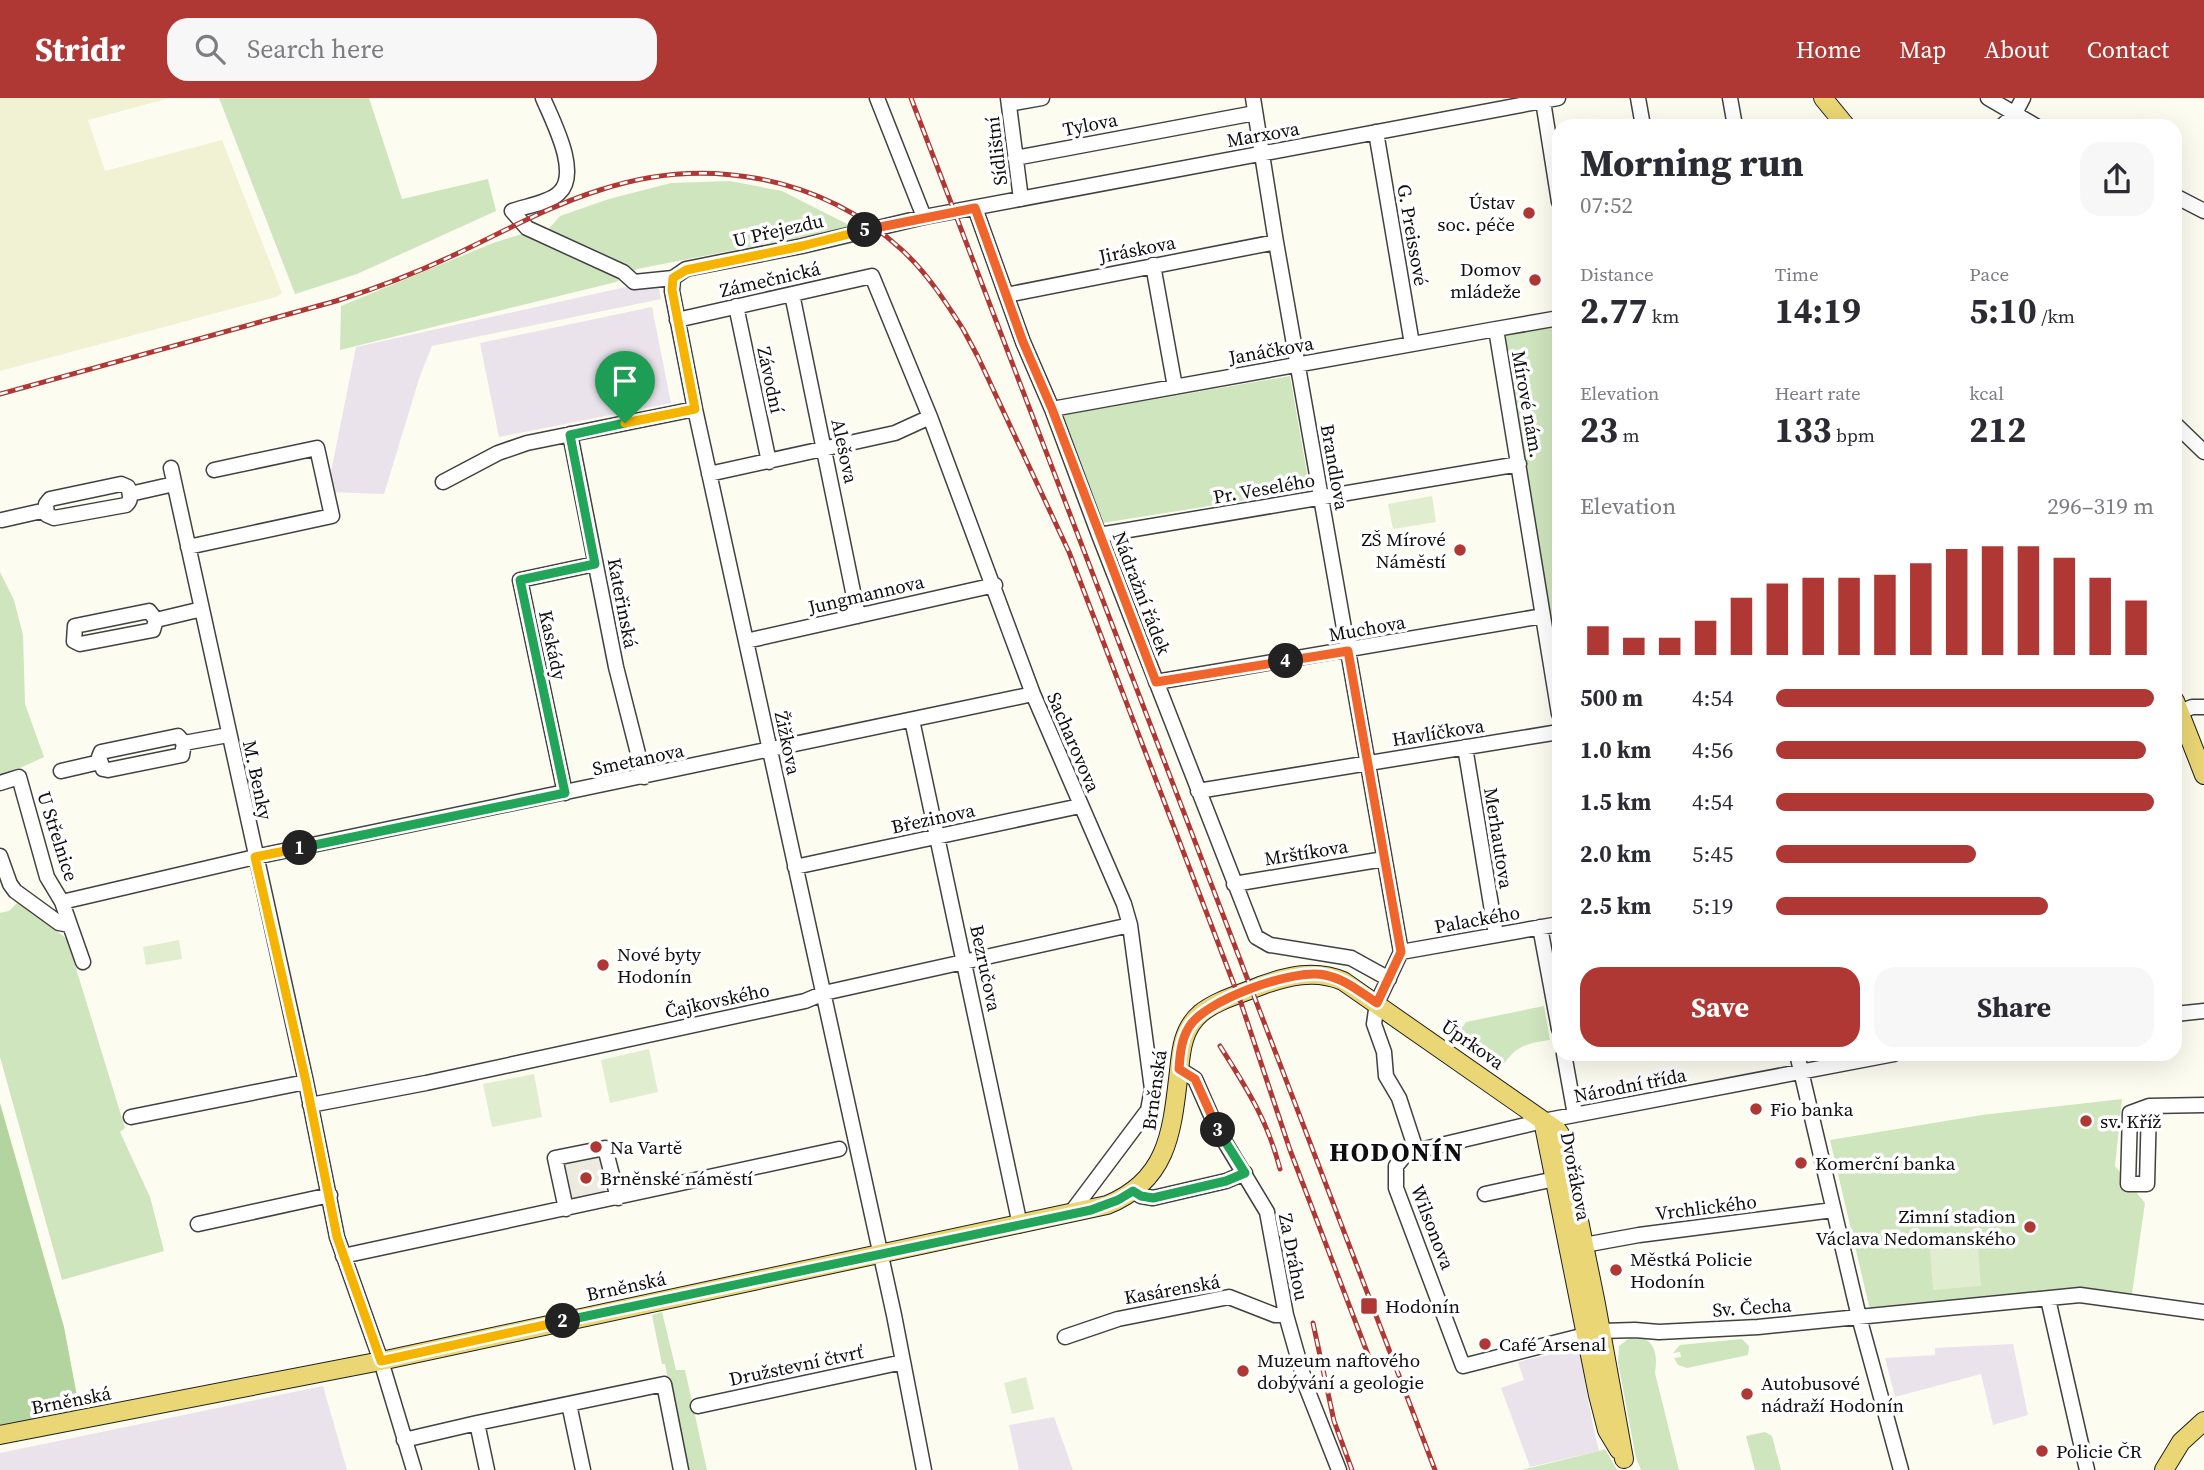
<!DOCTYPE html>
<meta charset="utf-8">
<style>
body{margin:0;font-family:"Source Serif 4",serif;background:#f7f7f7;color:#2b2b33;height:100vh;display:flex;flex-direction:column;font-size:26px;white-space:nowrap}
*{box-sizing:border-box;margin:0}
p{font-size:23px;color:#7c7c81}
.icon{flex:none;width:38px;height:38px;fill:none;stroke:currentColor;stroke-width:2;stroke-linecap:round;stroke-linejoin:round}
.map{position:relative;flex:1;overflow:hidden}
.panel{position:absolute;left:1552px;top:21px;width:630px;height:942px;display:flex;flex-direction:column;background:#fff;border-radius:21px;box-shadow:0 7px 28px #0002}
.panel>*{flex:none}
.pin{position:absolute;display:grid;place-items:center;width:60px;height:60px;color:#fff;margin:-72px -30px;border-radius:50% 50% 50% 0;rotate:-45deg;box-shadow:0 0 7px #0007}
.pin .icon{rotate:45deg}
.km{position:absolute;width:35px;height:35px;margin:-18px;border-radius:50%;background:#222;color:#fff;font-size:19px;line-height:35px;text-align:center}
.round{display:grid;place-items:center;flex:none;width:74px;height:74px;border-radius:21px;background:#f7f7f7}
.headline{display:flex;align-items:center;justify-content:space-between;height:119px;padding:0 28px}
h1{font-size:38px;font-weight:700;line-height:52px}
.stats{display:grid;grid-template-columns:repeat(3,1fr);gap:10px;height:119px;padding:7px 28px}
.stats div{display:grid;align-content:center}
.stats b{font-size:35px;font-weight:700}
.stats small{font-size:19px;font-weight:400}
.stats p{font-size:19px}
.chart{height:196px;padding:14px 28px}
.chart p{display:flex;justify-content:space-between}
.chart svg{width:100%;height:126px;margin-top:7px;stroke:#af3835;stroke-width:6}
.cta{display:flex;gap:14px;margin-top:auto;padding:14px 28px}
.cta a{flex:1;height:80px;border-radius:21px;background:#af3835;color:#fff;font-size:28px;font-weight:700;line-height:80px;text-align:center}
.cta a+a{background:#f7f7f7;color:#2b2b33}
ul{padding:0 28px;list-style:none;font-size:23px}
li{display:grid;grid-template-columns:112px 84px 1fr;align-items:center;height:52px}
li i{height:18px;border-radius:9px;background:#af3835}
header{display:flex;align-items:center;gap:42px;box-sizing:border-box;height:98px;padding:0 35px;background:#af3835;color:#fff}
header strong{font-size:33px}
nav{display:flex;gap:38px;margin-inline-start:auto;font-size:24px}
.search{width:490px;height:63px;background:#f7f7f7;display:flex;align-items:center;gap:18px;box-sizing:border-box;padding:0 24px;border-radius:21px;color:#7c7c81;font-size:26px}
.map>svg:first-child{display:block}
.industrial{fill:#ebe3ec}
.farmland{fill:#f1f1d3}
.green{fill:#cfe5be}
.forest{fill:#b3d49f}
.pitch{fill:#e0edce}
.plaza{fill:#edebe0}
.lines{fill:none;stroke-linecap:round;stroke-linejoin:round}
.minor-casing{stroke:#414141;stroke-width:17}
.major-casing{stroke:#1f1f1f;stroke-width:20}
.minor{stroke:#fff;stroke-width:14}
.major{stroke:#ead674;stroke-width:18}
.rail-casing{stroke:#af3835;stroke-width:5}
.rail{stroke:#fff;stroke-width:2.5;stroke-dasharray:8;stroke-linecap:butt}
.split-1-casing{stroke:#fff;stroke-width:14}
.split-2-casing{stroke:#fff;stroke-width:14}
.split-3-casing{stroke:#fff;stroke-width:14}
.split-4-casing{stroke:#fff;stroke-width:14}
.split-5-casing{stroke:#fff;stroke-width:14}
.split-6-casing{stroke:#fff;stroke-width:14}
.split-1{stroke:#22a559;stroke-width:9}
.split-2{stroke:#f5b400;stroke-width:9}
.split-3{stroke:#22a559;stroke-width:9}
.split-4{stroke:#f0652b;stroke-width:9}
.split-5{stroke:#f0652b;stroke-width:9}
.split-6{stroke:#f5b400;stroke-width:9}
.poi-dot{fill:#af3835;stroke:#fff;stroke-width:2.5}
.labels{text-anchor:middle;stroke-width:7;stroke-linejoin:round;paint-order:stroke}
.street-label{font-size:19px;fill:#0e0e0e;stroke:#fff}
.poi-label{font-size:19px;fill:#0e0e0e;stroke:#fff;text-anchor:start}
.district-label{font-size:26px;font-weight:bold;letter-spacing:2px;fill:#0e0e0e;stroke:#fff}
</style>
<header>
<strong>Stridr</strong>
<div class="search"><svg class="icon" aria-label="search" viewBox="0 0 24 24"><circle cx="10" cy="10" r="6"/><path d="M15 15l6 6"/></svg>Search here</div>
<nav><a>Home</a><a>Map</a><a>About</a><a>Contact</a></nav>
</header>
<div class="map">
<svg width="2204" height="1372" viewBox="0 0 2204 1372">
<rect width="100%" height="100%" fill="#fdfcf1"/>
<path class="industrial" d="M657 182 661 201 432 248 420 278 384 396 327 394 356 249Z
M652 209 671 305 499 339 480 245Z
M2013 1246 2028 1317 1993 1327 1981 1276 1895 1299 1885 1260 1935 1257V1250Z
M1579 1250 1593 1328 1599 1353 1530 1369 1501 1290 1524 1282 1518 1264Z
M323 1288 347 1372H0V1355Z
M1054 1319 1073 1372H1019L1009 1327Z"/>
<path class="farmland" d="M0 0H170L88 22 105 73 222 42 282 195 276 199 0 273Z"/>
<path class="green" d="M219 0H369L402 101 488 81 496 113 357 176 295 196Z
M730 83 782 93 853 129 637 171 616 184 340 252 341 208 493 145 522 136 545 135 560 118 609 101 671 85Z
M1559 228V587L1502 238Z
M1290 278 1310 392 1102 425 1057 318Z
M0 474 14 502 23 537 25 606 44 659 0 679Z
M19 803 67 841 125 1030 120 1034 150 1099 164 1153 62 1182 0 959V815L9 813Z
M1544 908 1550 942C1522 946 1514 949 1499 974L1453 943 1466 924Z
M2122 1001 2115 1068 2145 1105 2131 1202 1870 1212 1830 1042 1982 1017Z
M662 1214 676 1272H685L707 1372H686L665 1266H662L652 1217Z
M1628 1241H1645C1657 1248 1657 1262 1655 1275L1679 1372H1641L1636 1360 1618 1264 1619 1248Z
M1742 1241 1749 1248 1748 1257 1687 1270 1678 1267 1674 1260 1681 1259 1680 1254 1673 1255 1680 1247Z
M1765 1334 1772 1338 1781 1372H1755L1746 1338Z
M1605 1351 1617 1372H1522L1599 1353Z"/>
<path class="forest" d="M0 1005 64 1229 80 1314 0 1327Z"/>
<path class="pitch" d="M1432 398 1436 424 1393 431 1388 406Z
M179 842 182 861 146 867 143 849Z
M649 951 658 994 610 1005 601 962Z
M534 976 542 1019 492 1029 483 986Z
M1977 1136 1981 1188 1933 1192 1929 1139Z
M1026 1279 1034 1311 1012 1316 1004 1285Z"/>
<path class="plaza" d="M605 1050 618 1100 566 1111 555 1060Z"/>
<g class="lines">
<g class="minor-casing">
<path id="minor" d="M543 0C552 22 581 75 559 95 549 105 526 108 512 113L527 130 623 174 634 184 673 180
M877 0 924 119
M1008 0 1021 101
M1253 0 1276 144 1401 854 1377 905 1374 926 1384 954 1386 978 1399 1000 1416 1052
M1638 0 1643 28
M1730 0 1735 28
M1988 0 2036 28
M1543 3 1559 104
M1009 6 1042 0
M2002 28 2014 17 2023 0
M1376 34 1412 246
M1015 60 1255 15
M2175 98 2204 113
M975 110 1023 244 1052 311 1099 437 1256 839 1270 847 1351 860 1389 881
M1153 167 1175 289
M673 180 672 193 695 311 894 1217 924 1372
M673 180 686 171 802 148 924 119 1558 0
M792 196 858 518
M1006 197 1276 144
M736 208 769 364
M1559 220 1496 231 1559 616
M677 222 872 178 930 319 1033 596 1124 806 1130 827 1152 991 1148 1012 1070 1116
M1052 311 1496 231
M2175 326 2204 354
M570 336 616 569 644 679
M171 370 306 984 337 1139 381 1263 414 1372
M709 376 895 335 930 319
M443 384 498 355 527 345 695 311
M121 386 128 389C130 396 132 402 126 407L54 420 47 417 46 406 50 401Z
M130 396 174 386
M2 422 46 412
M1099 437 1519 366
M188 449 332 418 317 350 214 372
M149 513 156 522 153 532 80 546 74 543 75 528Z
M156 522 202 511
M746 543 995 487
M1156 584 1543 518
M2175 616 2192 609H2204
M912 622 1020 1127
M178 638 184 645 182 657 108 672 103 671 99 659 101 654Z
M184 645 228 637
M1465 649 1496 837
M61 673 100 664
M0 685 19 679 47 779 62 804 70 827
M1198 693 1559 634
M565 695 520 482 595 466
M0 758 10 786 15 793 59 825 70 827 83 864
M795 769 1080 708
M1234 786 1384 761
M62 804 255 759 1033 596
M1540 829 1559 931
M1401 854 1559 826
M2175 916 2204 913
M1564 956 1575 1017
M1797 956 1859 1219 1901 1372
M1894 956 1543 1023 1407 1055 1396 1068V1090L1463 1268 1601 1233 1635 1232 1659 1234 1758 1229 2080 1197 2204 1214
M1179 971 1195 981 1217 1031 1267 1114 1286 1217 1307 1291 1339 1372
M310 1007 426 985 805 903 824 895 1130 827
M2149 1008 2147 1086H2128L2130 1015 2149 1008 2204 1007
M131 1019 306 984
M1133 1093 1141 1098 1153 1100 1226 1083 1245 1075
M1485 1096 1555 1081
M566 1111 555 1060 605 1050 618 1100
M198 1126 330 1097
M1584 1147 1639 1137 1833 1112
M343 1158 839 1051
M2048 1201 2087 1372
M1065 1239 1118 1221 1229 1199 1275 1217H1286
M569 1306 583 1372
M698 1308 903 1264
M477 1325 664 1286 681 1372
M404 1342 477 1325 487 1372"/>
</g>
<g class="major-casing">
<path id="major" d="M1823 0 1846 28
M2175 603 2204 677
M1543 1023 1598 1297 1607 1332 1619 1352
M0 1337 381 1263 1107 1107C1169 1082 1172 1032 1179 973 1181 952 1183 930 1201 915 1217 902 1241 896 1260 888 1287 878 1315 871 1343 883L1558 1033 1562 1039 1596 1206 1624 1361
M2164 1372 2181 1344 2204 1323"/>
</g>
<use href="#minor" class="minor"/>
<use href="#major" class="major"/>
<g class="rail-casing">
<path id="rail" d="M911 0 1435 1372
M0 296 336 203C377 190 416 175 454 157 503 134 549 108 600 92 704 57 820 77 902 152 927 175 945 203 963 231L978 259 1069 454 1241 905 1290 1052 1370 1262
M1220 948C1246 989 1268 1023 1280 1071
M1313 1225 1334 1323 1352 1372"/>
</g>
<use href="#rail" class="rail"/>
</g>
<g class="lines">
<g class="split-1-casing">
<path id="split-1" d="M300 750 565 695 520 482 595 466 570 337 625 325"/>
</g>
<g class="split-2-casing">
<path id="split-2" d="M300 750 255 759 306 984 337 1139 381 1263 563 1223"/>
</g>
<g class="split-3-casing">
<path id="split-3" d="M563 1223 1091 1112 1118 1102 1133 1093 1141 1098 1153 1100 1226 1083 1245 1075 1218 1032"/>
</g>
<g class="split-4-casing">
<path id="split-4" d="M1218 1032 1195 981 1179 971C1180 957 1181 942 1189 929 1205 902 1294 870 1325 877 1345 881 1360 894 1377 905L1401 854 1348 553 1286 563"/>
</g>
<g class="split-5-casing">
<path id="split-5" d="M865 132 975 110 1023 244 1052 311 1156 584 1286 563"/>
</g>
<g class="split-6-casing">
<path id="split-6" d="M625 325 695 311 672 192 673 180 686 172 802 148 865 132"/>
</g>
<use href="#split-1" class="split-1"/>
<use href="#split-2" class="split-2"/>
<use href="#split-3" class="split-3"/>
<use href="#split-4" class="split-4"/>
<use href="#split-5" class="split-5"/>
<use href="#split-6" class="split-6"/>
</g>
<g class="poi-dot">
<circle cx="1529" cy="115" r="7"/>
<circle cx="1535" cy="182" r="7"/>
<circle cx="1460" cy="452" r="7"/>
<circle cx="603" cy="867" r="7"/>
<circle cx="1756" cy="1011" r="7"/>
<circle cx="2086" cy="1023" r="7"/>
<circle cx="596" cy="1049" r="7"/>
<circle cx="1801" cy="1065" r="7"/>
<circle cx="586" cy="1080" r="7"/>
<circle cx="2030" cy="1129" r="7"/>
<circle cx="1616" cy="1172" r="7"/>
<rect x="1360" y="1199" width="18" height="18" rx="3.5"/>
<circle cx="1485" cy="1246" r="7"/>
<circle cx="1243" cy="1273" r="7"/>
<circle cx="1747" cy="1296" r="7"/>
<circle cx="2042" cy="1353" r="7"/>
</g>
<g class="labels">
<g class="street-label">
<text transform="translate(1090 26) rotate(-11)" y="7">Tylova</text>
<text transform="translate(1263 36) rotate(-10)" y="7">Marxova</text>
<text transform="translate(996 53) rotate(-97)" y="7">Sídlištní</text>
<text transform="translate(778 132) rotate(-13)" y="7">U Přejezdu</text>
<text transform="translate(1413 137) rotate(80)" y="7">G. Preissové</text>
<text transform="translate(1137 151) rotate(-11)" y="7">Jiráskova</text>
<text transform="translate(770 181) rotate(-13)" y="7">Zámečnická</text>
<text transform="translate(1271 252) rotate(-10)" y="7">Janáčkova</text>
<text transform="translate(771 282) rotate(78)" y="7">Závodní</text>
<text transform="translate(1528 306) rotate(80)" y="7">Mírové nám.</text>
<text transform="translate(845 353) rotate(78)" y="7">Alešova</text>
<text transform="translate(1335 369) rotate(80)" y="7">Brandlova</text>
<text transform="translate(1264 390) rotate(-10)" y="7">Pr. Veselého</text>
<text transform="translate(1142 495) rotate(69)" y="7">Nádražní řádek</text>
<text transform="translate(866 496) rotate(-13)" y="7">Jungmannova</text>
<text transform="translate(623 505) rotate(79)" y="7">Kateřinská</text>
<text transform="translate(1367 530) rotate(-10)" y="7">Muchova</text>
<text transform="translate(553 547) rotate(78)" y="7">Kaskády</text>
<text transform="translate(1438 634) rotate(-9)" y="7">Havlíčkova</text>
<text transform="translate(1074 644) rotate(67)" y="7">Sacharovova</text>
<text transform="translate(788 645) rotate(78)" y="7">Žižkova</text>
<text transform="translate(638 661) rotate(-12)" y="7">Smetanova</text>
<text transform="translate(258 682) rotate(78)" y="7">M. Benky</text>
<text transform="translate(933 720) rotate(-12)" y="7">Březinova</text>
<text transform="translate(58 738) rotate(72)" y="7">U Střelnice</text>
<text transform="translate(1499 740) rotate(81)" y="7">Merhautova</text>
<text transform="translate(1306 754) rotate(-9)" y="7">Mrštíkova</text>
<text transform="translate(1477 821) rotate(-10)" y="7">Palackého</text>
<text transform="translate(986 870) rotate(78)" y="7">Bezručova</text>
<text transform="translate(717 902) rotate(-12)" y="7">Čajkovského</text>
<text transform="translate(1473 946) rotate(35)" y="7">Úprkova</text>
<text transform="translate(1630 987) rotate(-11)" y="7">Národní třída</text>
<text transform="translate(1154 992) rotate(-82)" y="7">Brněnská</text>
<text transform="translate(1576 1078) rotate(79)" y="7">Dvořákova</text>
<text transform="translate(1706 1109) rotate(-7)" y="7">Vrchlického</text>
<text transform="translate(1433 1129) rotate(69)" y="7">Wilsonova</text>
<text transform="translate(1294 1159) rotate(79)" y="7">Za Dráhou</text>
<text transform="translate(626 1188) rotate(-12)" y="7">Brněnská</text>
<text transform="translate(1172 1191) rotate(-10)" y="7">Kasárenská</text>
<text transform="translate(1752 1209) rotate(-4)" y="7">Sv. Čecha</text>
<text transform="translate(796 1267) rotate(-12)" y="7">Družstevní čtvrť</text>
<text transform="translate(71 1302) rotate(-11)" y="7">Brněnská</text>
</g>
<g class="poi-label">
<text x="1515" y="111" text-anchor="end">Ústav<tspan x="1515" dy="22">soc. péče</tspan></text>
<text x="1521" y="178" text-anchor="end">Domov<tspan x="1521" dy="22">mládeže</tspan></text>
<text x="1446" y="448" text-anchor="end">ZŠ Mírové<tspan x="1446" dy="22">Náměstí</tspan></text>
<text x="617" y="863">Nové byty<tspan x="617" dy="22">Hodonín</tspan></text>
<text x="1770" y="1018">Fio banka</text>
<text x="2100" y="1030">sv. Kříž</text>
<text x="610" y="1056">Na Vartě</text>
<text x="1815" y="1072">Komerční banka</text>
<text x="600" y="1087">Brněnské náměstí</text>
<text x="2016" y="1125" text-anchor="end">Zimní stadion<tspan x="2016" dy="22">Václava Nedomanského</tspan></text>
<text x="1630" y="1168">Městká Policie<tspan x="1630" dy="22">Hodonín</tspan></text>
<text x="1385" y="1215">Hodonín</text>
<text x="1499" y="1253">Café Arsenal</text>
<text x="1257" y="1269">Muzeum naftového<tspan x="1257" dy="22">dobývání a geologie</tspan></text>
<text x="1761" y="1292">Autobusové<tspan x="1761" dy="22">nádraží Hodonín</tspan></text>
<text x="2056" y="1360">Policie ČR</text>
</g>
<g class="district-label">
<text x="1397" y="1063">HODONÍN</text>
</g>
</g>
</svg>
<div class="pin" style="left:625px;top:325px;background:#1e9e55"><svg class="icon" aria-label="arrive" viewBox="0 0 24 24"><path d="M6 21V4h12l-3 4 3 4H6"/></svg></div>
<b class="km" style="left:300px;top:750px">1</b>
<b class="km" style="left:563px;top:1223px">2</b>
<b class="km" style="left:1218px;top:1032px">3</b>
<b class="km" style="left:1286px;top:563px">4</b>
<b class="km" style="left:865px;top:132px">5</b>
<section class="panel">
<div class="headline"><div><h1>Morning run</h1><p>07:52</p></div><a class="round"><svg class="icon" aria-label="share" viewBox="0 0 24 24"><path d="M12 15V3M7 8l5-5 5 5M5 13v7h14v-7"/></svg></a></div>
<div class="stats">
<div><p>Distance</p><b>2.77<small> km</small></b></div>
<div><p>Time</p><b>14:19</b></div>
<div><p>Pace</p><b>5:10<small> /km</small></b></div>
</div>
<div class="stats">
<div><p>Elevation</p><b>23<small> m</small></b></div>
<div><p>Heart rate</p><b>133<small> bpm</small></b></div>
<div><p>kcal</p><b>212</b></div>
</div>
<div class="chart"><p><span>Elevation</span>296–319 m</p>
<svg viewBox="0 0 160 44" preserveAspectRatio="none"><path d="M5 44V34M15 44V38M25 44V38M35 44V32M45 44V24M55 44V19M65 44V17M75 44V17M85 44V16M95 44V12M105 44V7M115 44V6M125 44V6M135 44V10M145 44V17M155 44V25"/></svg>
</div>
<ul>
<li><b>500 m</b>4:54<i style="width:100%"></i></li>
<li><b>1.0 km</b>4:56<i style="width:98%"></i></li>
<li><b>1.5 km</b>4:54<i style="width:100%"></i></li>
<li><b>2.0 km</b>5:45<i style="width:53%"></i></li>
<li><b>2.5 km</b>5:19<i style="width:72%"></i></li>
</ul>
<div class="cta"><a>Save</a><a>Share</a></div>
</section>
</div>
